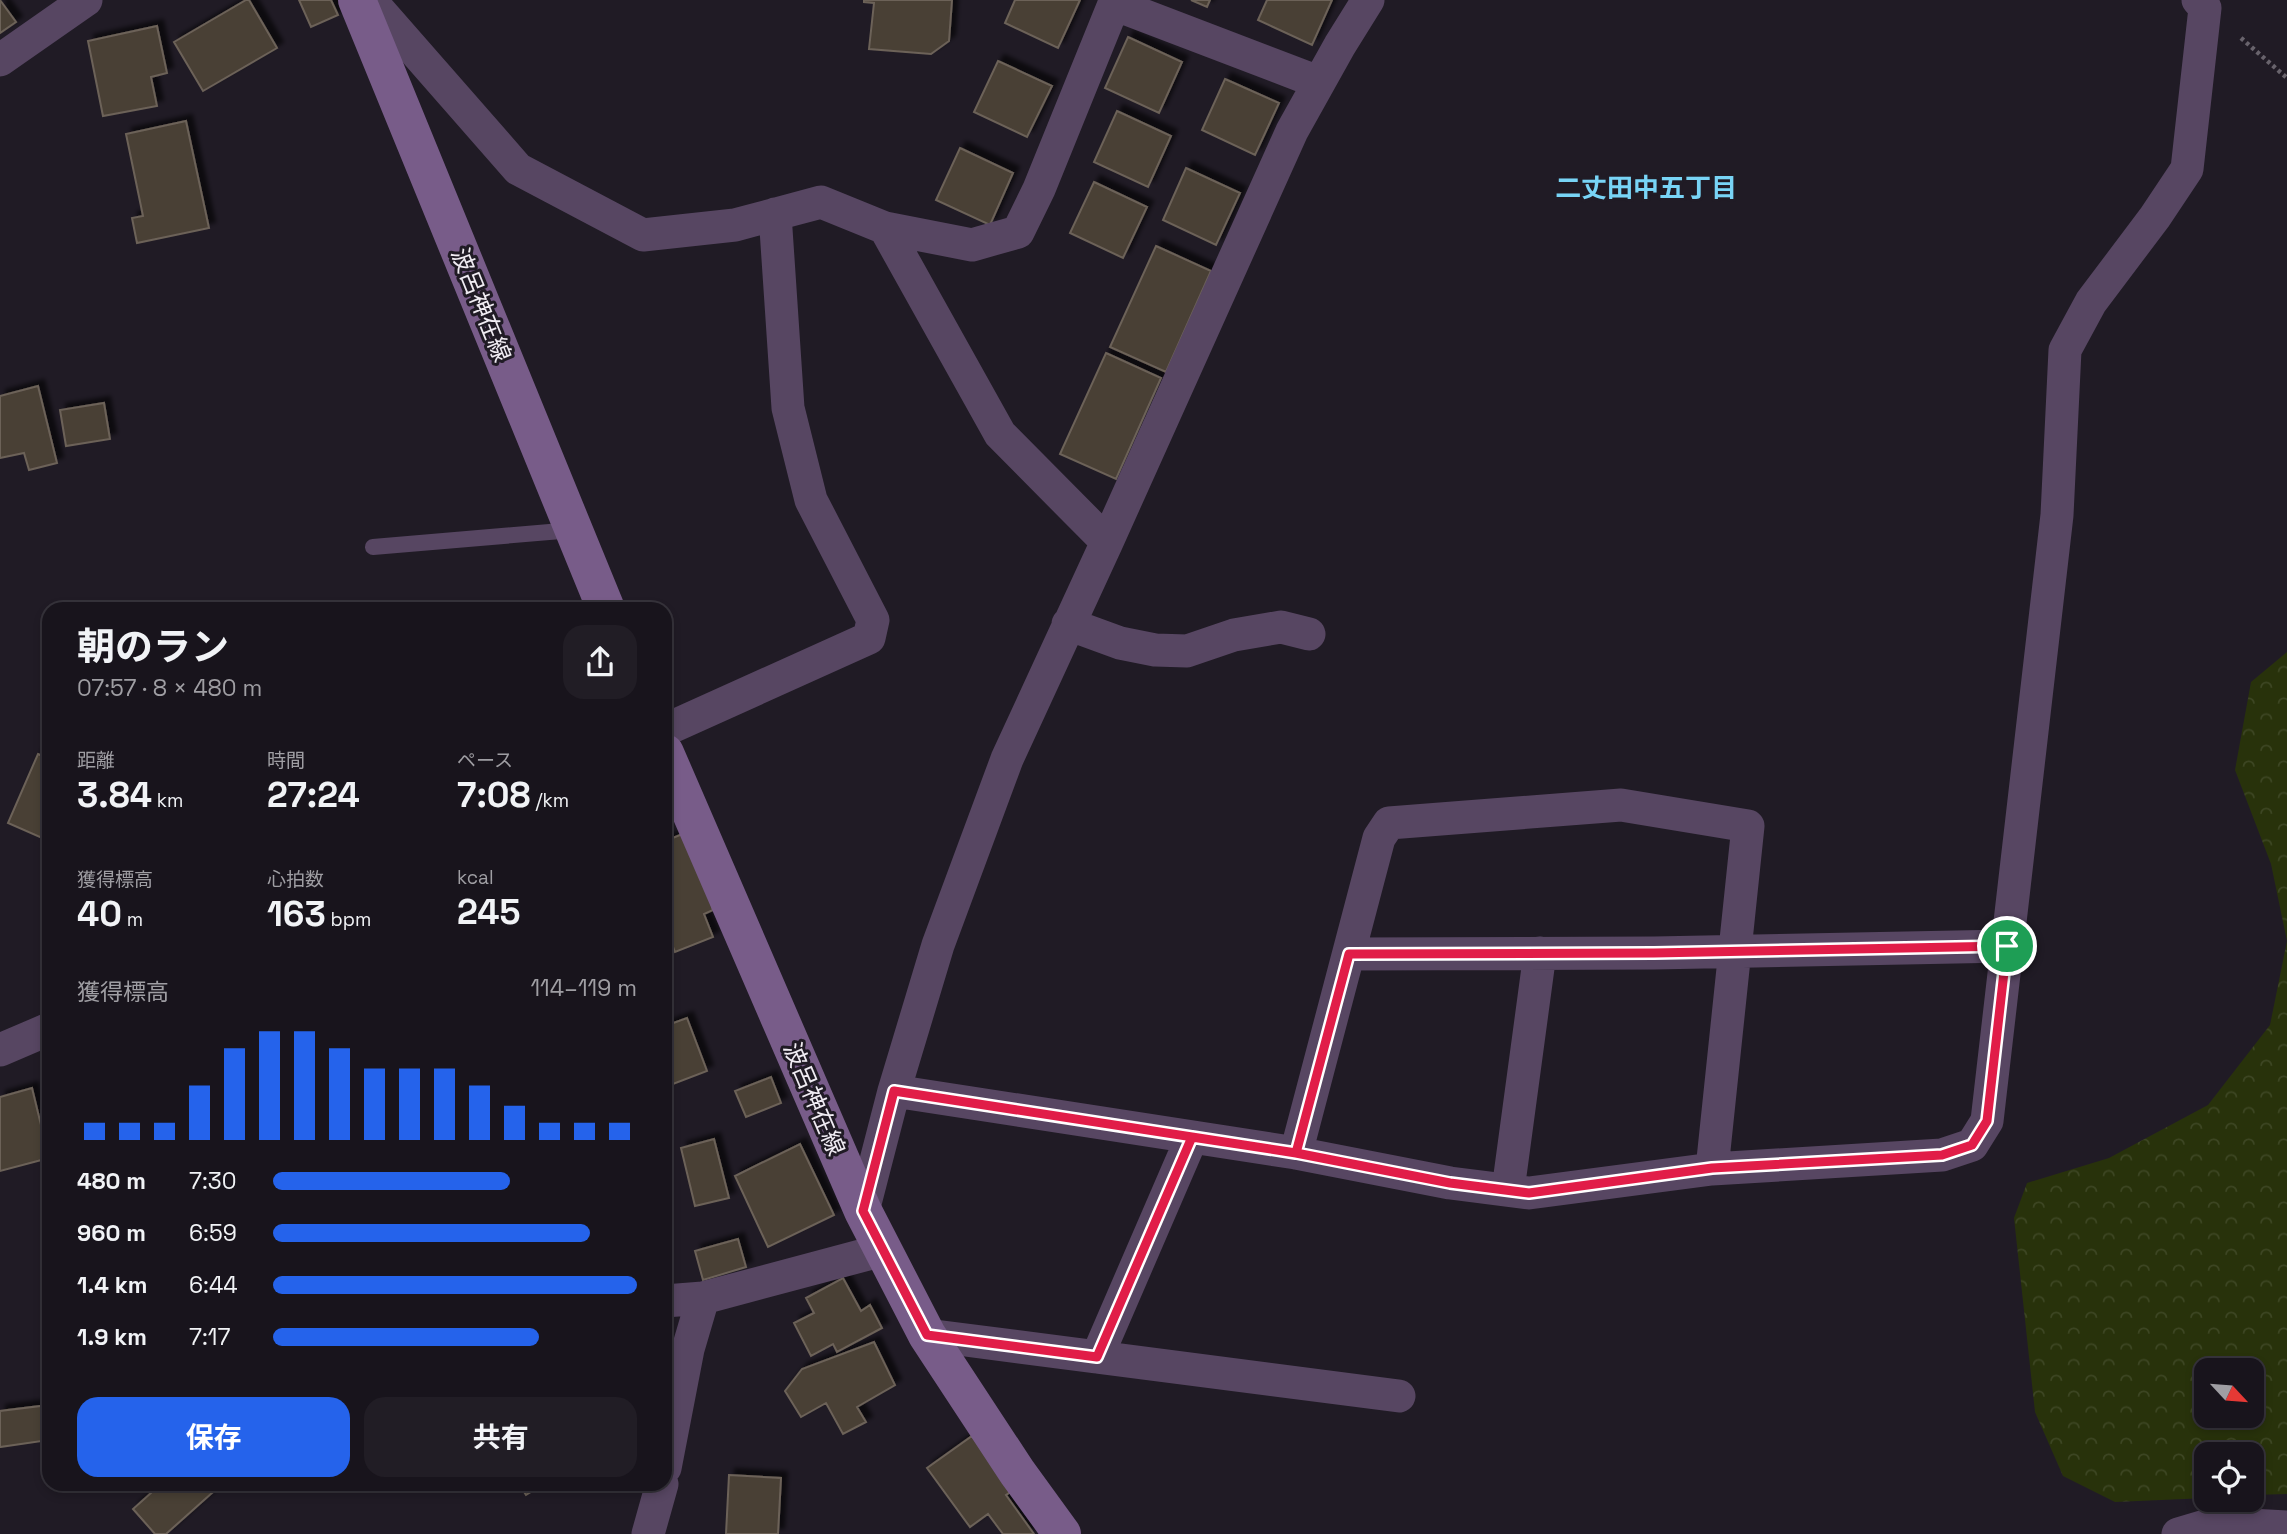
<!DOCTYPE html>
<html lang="ja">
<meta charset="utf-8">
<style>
body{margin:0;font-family:"Space Grotesk","Noto Sans JP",sans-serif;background:#211d25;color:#f1f3f6;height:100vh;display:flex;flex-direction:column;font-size:26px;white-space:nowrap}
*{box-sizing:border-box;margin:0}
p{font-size:23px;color:#9f9ea3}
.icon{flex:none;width:38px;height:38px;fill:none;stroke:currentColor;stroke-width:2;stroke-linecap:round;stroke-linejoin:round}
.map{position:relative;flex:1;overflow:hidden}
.panel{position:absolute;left:42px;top:602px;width:630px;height:889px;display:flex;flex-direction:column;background:#18141c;border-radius:21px;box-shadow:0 4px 10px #0003,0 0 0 2px #36333b}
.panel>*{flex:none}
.needle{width:46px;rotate:116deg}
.fabs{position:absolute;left:2194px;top:1358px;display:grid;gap:14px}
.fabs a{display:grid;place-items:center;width:70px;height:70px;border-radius:14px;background:#18141c;box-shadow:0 4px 10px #0003,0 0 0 2px #36333b;font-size:35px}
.pin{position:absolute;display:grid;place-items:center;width:60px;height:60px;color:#fff;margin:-30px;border:4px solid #fff;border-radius:50%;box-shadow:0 2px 7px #0007}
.round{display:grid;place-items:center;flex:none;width:74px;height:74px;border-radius:21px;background:#211d25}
.overview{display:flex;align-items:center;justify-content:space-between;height:119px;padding:0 35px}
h1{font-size:38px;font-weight:700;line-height:52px}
.metrics{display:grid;grid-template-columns:repeat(3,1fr);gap:10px;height:119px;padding:7px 35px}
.metrics div{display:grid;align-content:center}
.metrics b{font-size:35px;font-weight:700}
.metrics small{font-size:19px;font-weight:400}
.metrics p{font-size:19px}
.chart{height:196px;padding:14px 35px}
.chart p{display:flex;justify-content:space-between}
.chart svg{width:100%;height:126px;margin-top:7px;stroke:#2563eb;stroke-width:6}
.cta{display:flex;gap:14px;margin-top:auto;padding:14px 35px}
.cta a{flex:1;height:80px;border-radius:21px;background:#2563eb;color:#fff;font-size:28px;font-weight:700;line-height:80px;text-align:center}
.cta a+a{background:#211d25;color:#f1f3f6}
ul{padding:0 35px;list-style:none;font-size:23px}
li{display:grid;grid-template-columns:112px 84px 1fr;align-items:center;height:52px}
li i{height:18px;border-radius:9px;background:#2563eb}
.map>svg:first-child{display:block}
.forest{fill:url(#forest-crowns);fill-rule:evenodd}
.building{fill:#493f36;stroke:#6c6258;stroke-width:2;filter:url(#shadow)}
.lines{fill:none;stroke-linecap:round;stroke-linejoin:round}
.path{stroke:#68636c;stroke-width:4.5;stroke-dasharray:3.5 3.5;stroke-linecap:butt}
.service{stroke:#574662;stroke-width:16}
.minor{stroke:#574662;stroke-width:33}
.secondary{stroke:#785c89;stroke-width:38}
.route-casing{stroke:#fff;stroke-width:14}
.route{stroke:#e11d48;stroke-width:9}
.labels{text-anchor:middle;stroke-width:6;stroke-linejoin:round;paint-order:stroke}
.street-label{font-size:24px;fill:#f0ecf3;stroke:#201b25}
.neighbourhood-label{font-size:26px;font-weight:bold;fill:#78d4f6;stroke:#201b25}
</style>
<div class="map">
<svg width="2287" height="1534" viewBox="0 0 2287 1534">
<defs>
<pattern id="forest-crowns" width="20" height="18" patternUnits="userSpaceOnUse" patternTransform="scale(1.75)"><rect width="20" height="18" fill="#28320b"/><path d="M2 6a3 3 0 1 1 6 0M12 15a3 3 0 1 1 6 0" fill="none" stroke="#3d4623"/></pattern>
<filter id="shadow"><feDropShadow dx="6" dy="-6" stdDeviation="2" flood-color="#0009"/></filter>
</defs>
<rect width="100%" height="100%" fill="#201b25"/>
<path class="forest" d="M2287 652V1494L2252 1495V1454H2207V1498L2115 1502 2063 1476 2035 1412 2014 1218 2027 1183 2109 1158 2208 1105 2270 1025 2287 941 2271 864 2235 770 2251 682ZM2207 1370H2252V1416H2207Z"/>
<path class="building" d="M0 0 16 22 0 33Z
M246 0H249L277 48 203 91 174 42Z
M299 0H331L338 15 311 27Z
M864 0H952L949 41 931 54 869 49 874 3 864 2Z
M1015 0H1080L1058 48 1005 23Z
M1191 0H1210L1207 7Z
M1267 0H1332L1312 45 1258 20Z
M157 26 167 73 151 77 157 106 103 116 88 41Z
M1128 37 1182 62 1159 113 1105 88Z
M998 61 1052 86 1027 137 974 112Z
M1225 79 1279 103 1255 155 1202 130Z
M1117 111 1171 136 1148 187 1094 162Z
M186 121 209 228 137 243 132 218 143 216 126 134Z
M960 148 1013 173 990 225 936 200Z
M1186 168 1240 193 1216 245 1163 220Z
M1094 182 1147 207 1123 258 1070 233Z
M1156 246 1211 271 1166 372 1110 347Z
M1106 353 1161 378 1116 479 1060 454Z
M38 386 57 463 29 470 24 453 0 458V396Z
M104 403 110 439 66 446 60 410Z
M38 754 49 759V841L8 823Z
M690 831 713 910 704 914 713 937 675 952 665 926V841Z
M687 1018 707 1071 665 1087V1026Z
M771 1077 781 1103 746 1117 735 1091Z
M32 1088 49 1158 0 1171V1097Z
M714 1139 729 1198 695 1206 681 1148Z
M800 1144 834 1215 768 1247 735 1176Z
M738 1239 746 1267 703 1280 695 1251Z
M843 1278 861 1311 870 1305 882 1328 837 1352 833 1344 811 1356 794 1323 814 1313 806 1298Z
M874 1342 895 1385 857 1407 866 1422 843 1434 826 1403 801 1417 785 1391 802 1369Z
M49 1368V1382L42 1375Z
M49 1405V1440L0 1447V1411Z
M972 1436 1012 1491 1006 1495 1034 1534H1003L988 1514 970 1527 927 1468Z
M729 1475 781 1478 778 1534H726Z
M161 1484H222L166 1534H155L133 1509Z
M519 1484H544L526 1495Z"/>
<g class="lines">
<path class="path" d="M2241 38 2287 78"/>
<path class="service" d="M373 547 573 530"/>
<path class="minor" d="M370 0 518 169 643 235 735 225 821 202 885 228 1000 434 1107 542
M0 60 86 0
M885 228 972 245 1018 232 1039 189 1114 4 1318 82
M1068 624 1120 643 1155 650 1187 651 1234 635 1281 627 1309 634
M665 730 869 638 873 620 811 500 788 408 775 214
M1349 954 1654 953 2007 946
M0 1050 49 1029
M894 1091 1296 1153 1450 1183 1529 1193 1712 1169 1942 1155 1972 1145 1987 1121 2057 515 2065 350 2091 302 2155 217 2187 169 2205 8 2198 0
M1296 1153 1379 838 1389 823 1621 805 1748 826 1712 1169
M1508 1190 1540 953
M863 1211 894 1091 938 945 1007 759 1107 542 1292 131 1340 45 1368 0
M665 1301 703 1298 883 1250
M927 1335 1399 1396
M1097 1357 1192 1137
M665 1468 688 1349 703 1298
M648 1534 662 1484
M2178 1534 2215 1523 2287 1527"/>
<path class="secondary" d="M357 0 606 609
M665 753 863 1211 927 1335 1017 1472 1062 1534"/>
</g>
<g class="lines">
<g class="route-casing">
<path id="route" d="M2007 946 1654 953 1349 954 1296 1153C1162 1132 1028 1111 894 1091L863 1211 927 1335 1097 1357 1192 1137 1296 1153 1450 1183 1529 1193 1712 1168 1942 1155 1972 1145 1987 1121 2007 946"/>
</g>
<use href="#route" class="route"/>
</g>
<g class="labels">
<g class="street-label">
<text transform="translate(481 305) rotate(68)" y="8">波呂神在線</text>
<text transform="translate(814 1099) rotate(67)" y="8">波呂神在線</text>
</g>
<g class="neighbourhood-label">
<text x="1646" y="197">二丈田中五丁目</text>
</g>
</g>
</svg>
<div class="fabs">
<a><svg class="needle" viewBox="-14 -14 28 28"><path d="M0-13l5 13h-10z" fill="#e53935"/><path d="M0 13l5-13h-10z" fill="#9f9ea3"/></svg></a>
<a><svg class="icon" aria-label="locate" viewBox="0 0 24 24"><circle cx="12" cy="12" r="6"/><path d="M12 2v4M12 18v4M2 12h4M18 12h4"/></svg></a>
</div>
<div class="pin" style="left:2007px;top:946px;background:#1e9e55"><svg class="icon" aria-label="arrive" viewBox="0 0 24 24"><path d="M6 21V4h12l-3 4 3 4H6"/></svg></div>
<section class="panel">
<div class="overview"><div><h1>朝のラン</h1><p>07:57 · 8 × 480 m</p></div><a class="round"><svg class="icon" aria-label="share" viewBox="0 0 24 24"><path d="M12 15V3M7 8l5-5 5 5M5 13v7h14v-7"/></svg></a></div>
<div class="metrics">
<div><p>距離</p><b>3.84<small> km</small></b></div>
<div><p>時間</p><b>27:24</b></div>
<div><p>ペース</p><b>7:08<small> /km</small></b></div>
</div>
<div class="metrics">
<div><p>獲得標高</p><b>40<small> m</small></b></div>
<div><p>心拍数</p><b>163<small> bpm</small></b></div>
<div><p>kcal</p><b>245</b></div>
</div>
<div class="chart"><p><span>獲得標高</span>114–119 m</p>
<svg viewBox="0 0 160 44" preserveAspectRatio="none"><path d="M5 44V38M15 44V38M25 44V38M35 44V25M45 44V12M55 44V6M65 44V6M75 44V12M85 44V19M95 44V19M105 44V19M115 44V25M125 44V32M135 44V38M145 44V38M155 44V38"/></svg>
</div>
<ul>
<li><b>480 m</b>7:30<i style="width:65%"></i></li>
<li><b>960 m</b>6:59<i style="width:87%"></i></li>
<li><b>1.4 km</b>6:44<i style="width:100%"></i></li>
<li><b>1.9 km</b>7:17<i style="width:73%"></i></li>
</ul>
<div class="cta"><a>保存</a><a>共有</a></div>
</section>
</div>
